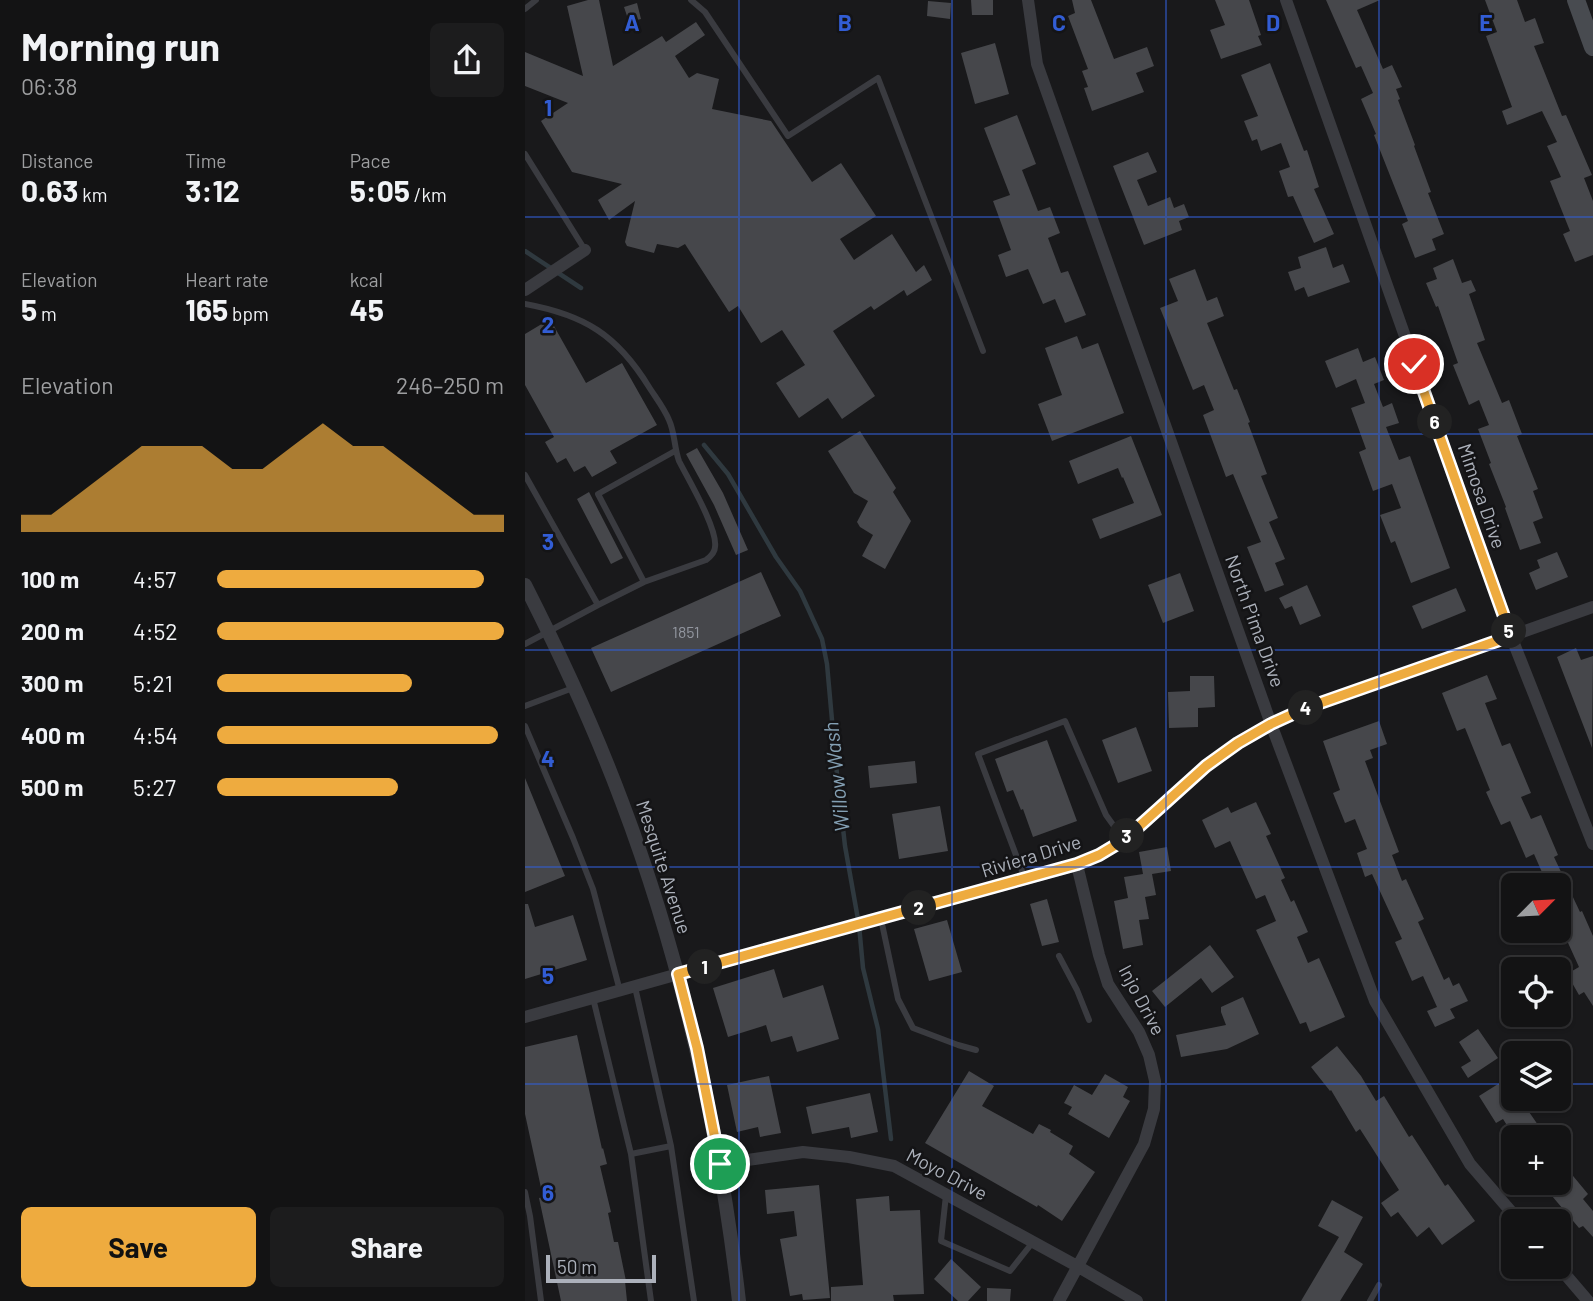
<!DOCTYPE html>
<meta charset="utf-8">
<style>
body{margin:0;font-family:Barlow,sans-serif;background:#1c1c1d;color:#f1f3f6;height:100vh;display:flex;flex-direction:column;font-size:26px;white-space:nowrap}
*{box-sizing:border-box;margin:0}
p{font-size:23px;color:#9d9ea0}
.icon{flex:none;width:38px;height:38px;fill:none;stroke:currentColor;stroke-width:2;stroke-linecap:round;stroke-linejoin:round}
.map{position:relative;flex:1;overflow:hidden}
.panel{display:flex;flex-direction:column;background:#131314;width:525px}
.panel>*{flex:none}
.needle{width:46px;rotate:66deg}
.buttons{position:absolute;left:976px;top:873px;display:grid;gap:14px}
.buttons a{display:grid;place-items:center;width:70px;height:70px;border-radius:10px;background:#131314;box-shadow:0 2px 5px #0004,0 0 0 2px #323234;font-size:35px}
.scale{position:absolute;left:21px;bottom:18px;width:110px;box-sizing:border-box;padding-left:7px;border:4px solid #acb1bb;border-top:0;font-size:19px;line-height:24px;white-space:nowrap;color:#acb1bb;-webkit-text-stroke:5px #141416;paint-order:stroke}
.pin{position:absolute;display:grid;place-items:center;width:60px;height:60px;color:#fff;margin:-30px;border:4px solid #fff;border-radius:50%;box-shadow:0 2px 7px #0007}
.km{position:absolute;width:35px;height:35px;margin:-18px;border-radius:50%;background:#222;color:#fff;font-size:19px;line-height:35px;text-align:center}
.round{display:grid;place-items:center;flex:none;width:74px;height:74px;border-radius:10px;background:#1c1c1d}
.overview{display:flex;align-items:center;justify-content:space-between;height:119px;padding:0 21px}
h1{font-size:38px;font-weight:700;line-height:52px}
.stats{display:grid;grid-template-columns:repeat(3,1fr);gap:10px;height:119px;padding:7px 21px}
.stats div{display:grid;align-content:center}
.stats b{font-size:30px;font-weight:700}
.stats small{font-size:19px;font-weight:400}
.stats p{font-size:19px}
.chart{height:196px;padding:14px 21px}
.chart p{display:flex;justify-content:space-between}
.chart svg{width:100%;height:126px;margin-top:7px;fill:#eeab3f;opacity:.7}
.cta{display:flex;gap:14px;margin-top:auto;padding:14px 21px}
.cta a{flex:1;height:80px;border-radius:10px;background:#eeab3f;color:#111;font-size:28px;font-weight:700;line-height:80px;text-align:center}
.cta a+a{background:#1c1c1d;color:#f1f3f6}
ul{padding:0 21px;list-style:none;font-size:23px}
li{display:grid;grid-template-columns:112px 84px 1fr;align-items:center;height:52px}
li i{height:18px;border-radius:9px;background:#eeab3f}
main{display:flex;flex:1;min-height:0}
.map>svg:first-child{display:block}
.lines{fill:none;stroke-linecap:round;stroke-linejoin:round}
.stream{stroke:#2f393f;stroke-width:4.5}
.building{fill:#46474b}
.service{stroke:#3a3b40;stroke-width:6}
.minor{stroke:#3a3b40;stroke-width:12}
.tertiary{stroke:#3a3b40;stroke-width:14}
.secondary{stroke:#484b50;stroke-width:18}
.route-casing{stroke:#fff;stroke-width:14}
.route{stroke:#eeab3f;stroke-width:9}
.grid{fill:none;stroke:#325dd4;stroke-width:2;stroke-opacity:0.55}
.labels{text-anchor:middle;stroke-width:5;stroke-linejoin:round;paint-order:stroke}
.number-label{font-size:16px;fill:#92969f}
.street-label{font-size:19px;fill:#acb1bb;stroke:#141416}
.water-label{font-size:21px;font-style:italic;fill:#84a0b4;stroke:#141416}
.grid-label{font-size:23px;text-anchor:middle;font-weight:bold;fill:#325dd4;stroke:#141416;stroke-width:5;stroke-linejoin:round;paint-order:stroke}
</style>
<main>
<section class="panel">
<div class="overview"><div><h1>Morning run</h1><p>06:38</p></div><a class="round"><svg class="icon" aria-label="share" viewBox="0 0 24 24"><path d="M12 15V3M7 8l5-5 5 5M5 13v7h14v-7"/></svg></a></div>
<div class="stats">
<div><p>Distance</p><b>0.63<small> km</small></b></div>
<div><p>Time</p><b>3:12</b></div>
<div><p>Pace</p><b>5:05<small> /km</small></b></div>
</div>
<div class="stats">
<div><p>Elevation</p><b>5<small> m</small></b></div>
<div><p>Heart rate</p><b>165<small> bpm</small></b></div>
<div><p>kcal</p><b>45</b></div>
</div>
<div class="chart"><p><span>Elevation</span>246–250 m</p>
<svg viewBox="0 0 160 44" preserveAspectRatio="none"><path d="M0 44V38L10 38L20 30L30 22L40 14L50 14L60 14L70 22L80 22L90 14L100 6L110 14L120 14L130 22L140 30L150 38L160 38V44z"/></svg>
</div>
<ul>
<li><b>100 m</b>4:57<i style="width:93%"></i></li>
<li><b>200 m</b>4:52<i style="width:100%"></i></li>
<li><b>300 m</b>5:21<i style="width:68%"></i></li>
<li><b>400 m</b>4:54<i style="width:98%"></i></li>
<li><b>500 m</b>5:27<i style="width:63%"></i></li>
</ul>
<div class="cta"><a>Save</a><a>Share</a></div>
</section>
<div class="map">
<svg width="1068" height="1301" viewBox="0 0 1068 1301">
<rect width="100%" height="100%" fill="#19191b"/>
<g class="lines">
<path class="stream" d="M0 251 56 288
M179 445 203 474 251 557 275 591 297 639 302 664 311 765 320 846 334 925 338 968 353 1029 366 1139"/>
</g>
<path class="building" d="M63 0H74L88 66 137 36 141 42 171 22 180 35 150 56 164 78 172 73 194 79 187 109 246 121 287 182 316 163 351 216 315 239 329 260 367 234 391 272 399 265 407 280 382 296 379 290 349 310 346 306 308 331 350 396 317 419 303 398 274 418 251 383 280 365 257 330 236 343 213 306 204 312 160 244 153 248 132 244 129 253 102 246 100 242 110 201 84 220 73 200 97 184 47 172 16 121 43 103 0 86V52L58 76 42 6Z
M446 0H468V15H447Z
M547 0H566L589 59 622 47 629 66 611 73 619 92 567 111 559 88 563 87 557 71 563 69 543 16 550 13Z
M690 0H724L736 35 733 36 737 45 696 59 685 30 700 25Z
M801 0H855L832 10 858 69 867 65 877 87 871 89 875 99 873 100 890 145 889 146 906 192 903 193 919 234 907 239 911 250 890 258 877 224 883 221 849 135 851 134 836 99 848 93 836 66 831 68Z
M960 0H992L1000 22 1010 18 1019 43 1009 46 1037 116 1041 115 1067 175 1059 178 1068 201V255L1050 262 1038 234 1045 231 1025 181 1036 177 1022 146 1032 142 1017 111 982 125 977 111 987 107 961 36 972 32Z
M403 1 426 3 425 19 402 16Z
M112 3 116 19 104 22 99 7Z
M470 43 484 94 450 104 436 53Z
M745 63 779 151 782 150 794 187 789 189 809 234 789 243 768 196 763 197 754 171 765 167 756 143 736 151 732 139 727 141 719 121 733 116 716 75Z
M492 115 511 164 497 170 513 211 525 207 535 233 523 238 536 273 543 271 561 315 540 323 530 299 518 304 503 269 481 277 473 255 486 250 468 201 485 195 459 128Z
M623 152 632 172 612 180 623 206 645 197 649 208 659 204 664 217 654 221 657 230 619 245 588 166Z
M801 247 808 268 818 264 825 282 783 297 779 287 770 291 763 272 776 268 773 257Z
M928 259 937 283 946 280 951 291 944 294 960 340 952 343 977 403 984 400 997 434 992 436 1013 489 1008 491 1018 518 1008 522 1016 543 995 550 980 508 981 507 964 464 966 463 953 429 964 425 954 400 944 405 928 365 933 363 913 306 911 307 901 283 912 279 908 268Z
M670 269 682 301 692 297 699 316 682 323 709 390 712 389 725 422 723 423 742 474 736 476 753 518 744 522 760 559 750 563 759 585 740 592 722 547 736 542 708 474 701 477 678 415 689 410 679 385 668 390 635 308 653 301 644 279Z
M25 319 61 383 97 363 132 425 85 451 92 463 67 477 60 466 49 472 41 458 32 463 20 442 29 437 0 385V334Z
M552 336 557 349 573 343 599 413 527 441 513 404 537 395 520 348Z
M833 348 838 362 850 357 859 380 849 384 858 407 867 403 874 423 861 427 874 460 885 456 925 568 886 583 870 541 866 543 855 515 876 508 867 484 848 491 834 452 841 449 826 408 840 403 831 379 811 388 800 361Z
M335 431 371 488 368 492 386 521 360 569 337 556 348 535 335 527 332 522 343 501 329 493 303 451Z
M606 436 637 515 575 539 567 519 609 503 598 477 597 478 593 468 553 484 544 461Z
M172 448 198 493 223 550 211 555 189 505 161 454Z
M64 492 98 558 86 564 52 499Z
M1032 552 1043 577 1011 590 1004 573 1015 568 1012 560Z
M236 572 256 616 86 692 66 648Z
M655 573 669 611 638 623 623 585Z
M782 585 796 616 775 625 767 606 760 609 754 598Z
M931 588 941 611 897 629 887 606Z
M1051 648 1056 660 1068 656 1067 748 1032 657Z
M962 675 972 699 960 703 977 746 985 743 1006 793 996 797 1006 819 1016 815 1033 855 1029 857 1055 912 1057 911 1068 936V1006L1059 992 1054 995 1042 974 1054 967 1034 923V886H1023L1009 854 1001 858 985 821 976 825 961 792 965 790 940 728 932 731 917 693Z
M665 676H689L690 707 673 708V727L644 728 643 692 665 691Z
M854 721 862 744 845 750 848 758 840 761 874 852 867 855 877 881 881 879 899 919 893 922 919 980 924 977 928 986 934 983 943 1001 925 1009 930 1018 910 1027 902 1011 912 1007 898 976 887 981 870 942 877 939 847 874 840 877 832 853 842 849 830 819 820 823 808 793 815 790 798 741Z
M611 727 627 771 593 783 577 740Z
M522 740 552 821 508 837 498 809 496 810 488 790 482 792 470 759Z
M390 761 392 783 345 788 343 766Z
M0 778 40 876 0 892Z
M731 802 746 834 741 836 760 878 756 880 766 902 769 900 783 932 772 937 783 963 794 958 820 1017 785 1032 781 1022 775 1024 731 930 751 921 740 895 731 899 705 841 690 848 677 820 703 807 706 813Z
M415 806 423 851 374 859 367 814Z
M642 847 646 871 627 874 631 895 620 897 624 919 614 920 618 945 598 949 589 901 603 898 599 877 618 874 614 852Z
M522 899 534 942 517 946 505 904Z
M0 904H3L10 927 48 915 62 960 0 979Z
M422 920 437 972 404 981 389 929Z
M685 945 709 977 687 993 676 978 640 1007 627 991Z
M249 969 258 998 298 985 314 1039 272 1052 267 1036 246 1042 241 1025 203 1037 188 988Z
M718 997 734 1034 702 1049 656 1057 651 1035 701 1025 696 1012V1007Z
M953 1029 973 1058 943 1078 936 1067 946 1061 934 1042Z
M52 1035 77 1149 78 1148 82 1164 75 1166 86 1212 83 1213 89 1242H93L101 1281H100L102 1301H36L14 1198 18 1197 0 1114V1047Z
M812 1046 836 1076 851 1101 859 1096 884 1137 887 1135 920 1186 923 1184 950 1221 917 1245 904 1227 892 1237 873 1212 866 1217 856 1203 874 1190 835 1129 831 1132 806 1090 805 1091 786 1067Z
M444 1071 469 1086 457 1106 508 1134 514 1124 526 1130 525 1132 548 1146 544 1154 570 1172 537 1221 513 1205 512 1207 400 1143Z
M580 1074 603 1087 598 1097 605 1101 584 1138 543 1114 547 1107 539 1103 549 1085 567 1095Z
M989 1074V1099H999L1004 1108 1002 1109 1022 1138H990L978 1119 971 1123 954 1096Z
M244 1076 256 1133 235 1137 233 1127 212 1132 202 1085Z
M345 1093 353 1132 326 1138 324 1127 287 1134 281 1107Z
M1034 1159 1063 1194 1058 1199 1068 1211V1237L1058 1226 1054 1228 1027 1196 1034 1190Z
M294 1185 305 1298 278 1300 277 1294 265 1296 255 1239 272 1236 269 1211 242 1214 240 1190Z
M364 1196 365 1211 395 1210 399 1294 368 1295 369 1301H306V1287L338 1285 331 1199Z
M807 1200 838 1217 819 1252 838 1264 815 1301H776L814 1237 793 1226Z
M426 1259 456 1287 443 1301H433L409 1279Z
M462 1288 486 1289 485 1301H462Z"/>
<g class="lines">
<path class="service" d="M166 0 180 12 263 136 353 78 458 351
M0 9 11 0
M0 154 60 250
M0 304C60 315 92 335 124 387 131 398 139 408 144 420 150 433 149 447 154 461 163 479 193 529 190 547 190 553 185 557 181 560L119 582 73 605
M0 475 73 605 0 644
M119 582 73 494 150 451
M0 706 48 688
M0 726 48 838 68 889 95 991
M500 879 453 754 540 721 581 815 599 840
M356 919 373 999 388 1028 433 1045 451 1050
M534 956 552 990 564 1020
M110 987 146 1146 169 1301
M68 998 106 1154 126 1301
M106 1154 146 1146
M0 1192 5 1216 16 1301
M421 1195 416 1241 485 1271 508 1242
M845 1301 854 1285"/>
<path class="minor" d="M503 0 512 64 746 724 850 1001 945 1164 995 1222
M761 0 986 636 1068 844
M0 290 60 250
M0 1017 257 945 552 865 574 855 599 840 681 766 713 743 746 724 781 708 1068 607
M195 1164 278 1152 324 1157 369 1166 552 1266 612 1301
M1034 1267 1063 1301
M534 1301 619 1144 629 1109 630 1081 624 1055 614 1032 583 984 574 955 552 865"/>
<path class="tertiary" d="M0 585C36 656 69 727 97 802 158 963 194 1130 214 1301"/>
<path class="secondary" d="M1051 0 1068 47"/>
</g>
<g class="lines">
<g class="route-casing">
<path id="route" d="M195 1164 172 1048 153 974 552 864 574 855 599 840 681 766 713 743 746 724 781 708 986 636 889 364"/>
</g>
<use href="#route" class="route"/>
</g>
<path class="grid" d="M214 0V1301M427 0V1301M641 0V1301M854 0V1301M0 217H1068M0 434H1068M0 650H1068M0 867H1068M0 1084H989M1034 1084H1068"/>
<g class="labels">
<g class="number-label">
<text x="161" y="638">1851</text>
</g>
<g class="street-label">
<text transform="translate(957 496) rotate(71)" y="7">Mimosa Drive</text>
<text transform="translate(730 621) rotate(70)" y="7">North Pima Drive</text>
<text transform="translate(506 856) rotate(-17)" y="7">Riviera Drive</text>
<text transform="translate(139 867) rotate(72)" y="7">Mesquite Avenue</text>
<text transform="translate(617 1000) rotate(62)" y="7">Injo Drive</text>
<text transform="translate(422 1174) rotate(28)" y="7">Moyo Drive</text>
</g>
<g class="water-label">
<text transform="translate(312 777) rotate(-96)" y="7">Willow Wash</text>
</g>
</g>
<g class="grid-label">
<text x="107" y="31">A</text>
<text x="320" y="31">B</text>
<text x="534" y="31">C</text>
<text x="748" y="31">D</text>
<text x="961" y="31">E</text>
<text x="23" y="116">1</text>
<text x="23" y="333">2</text>
<text x="23" y="550">3</text>
<text x="23" y="767">4</text>
<text x="23" y="984">5</text>
<text x="23" y="1201">6</text>
</g>
</svg>
<div class="buttons">
<a><svg class="needle" viewBox="-14 -14 28 28"><path d="M0-13l5 13h-10z" fill="#e53935"/><path d="M0 13l5-13h-10z" fill="#9d9ea0"/></svg></a>
<a><svg class="icon" aria-label="locate" viewBox="0 0 24 24"><circle cx="12" cy="12" r="6"/><path d="M12 2v4M12 18v4M2 12h4M18 12h4"/></svg></a>
<a><svg class="icon" aria-label="layers" viewBox="0 0 24 24"><path d="M12 4l9 5-9 5-9-5zM3 14l9 5 9-5"/></svg></a>
<a>+</a>
<a>−</a>
</div>
<div class="scale">50 m</div>
<div class="pin" style="left:195px;top:1164px;background:#1e9e55"><svg class="icon" aria-label="arrive" viewBox="0 0 24 24"><path d="M6 21V4h12l-3 4 3 4H6"/></svg></div>
<div class="pin" style="left:889px;top:364px;background:#d93025"><svg class="icon" aria-label="check" viewBox="0 0 24 24"><path d="M5 12l5 5 9-10"/></svg></div>
<b class="km" style="left:180px;top:967px">1</b>
<b class="km" style="left:394px;top:908px">2</b>
<b class="km" style="left:602px;top:836px">3</b>
<b class="km" style="left:781px;top:708px">4</b>
<b class="km" style="left:984px;top:631px">5</b>
<b class="km" style="left:910px;top:422px">6</b>
</div>
</main>
